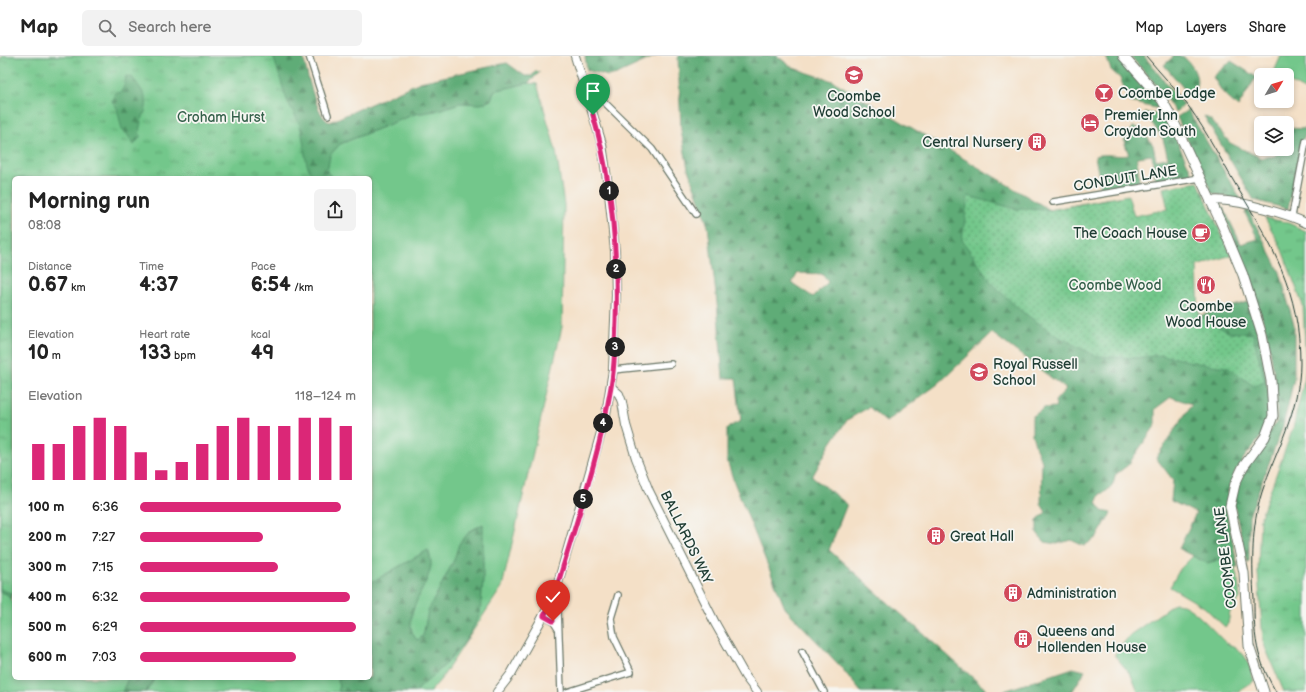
<!DOCTYPE html>
<meta charset="utf-8">
<style>
body{margin:0;font-family:"Balsamiq Sans",sans-serif;background:#f2f2f2;color:#222;height:100vh;display:flex;flex-direction:column;font-size:15px;white-space:nowrap}
*{box-sizing:border-box;margin:0}
p{font-size:13px;color:#767676}
.icon{flex:none;width:22px;height:22px;fill:none;stroke:currentColor;stroke-width:2;stroke-linecap:round;stroke-linejoin:round}
.map{position:relative;flex:1;overflow:hidden}
.drawer{position:absolute;left:12px;top:120px;width:360px;height:504px;display:flex;flex-direction:column;background:#fff;border-radius:6px;box-shadow:0 2px 6px #0003}
.drawer>*{flex:none}
.needle{width:26px;rotate:52deg}
.fabs{position:absolute;left:1254px;top:12px;display:grid;gap:8px}
.fabs a{display:grid;place-items:center;width:40px;height:40px;border-radius:6px;background:#fff;box-shadow:0 2px 6px #0003;font-size:20px}
.pin{position:absolute;display:grid;place-items:center;width:34px;height:34px;color:#fff;margin:-41px -17px;border-radius:50% 50% 50% 0;rotate:-45deg;box-shadow:0 0 4px #0007}
.pin .icon{rotate:45deg}
.km{position:absolute;width:20px;height:20px;margin:-10px;border-radius:50%;background:#222;color:#fff;font-size:11px;line-height:20px;text-align:center}
.round{display:grid;place-items:center;flex:none;width:42px;height:42px;border-radius:6px;background:#f2f2f2}
.summary{display:flex;align-items:center;justify-content:space-between;height:68px;padding:0 16px}
h1{font-size:22px;font-weight:700;line-height:30px}
.stats{display:grid;grid-template-columns:repeat(3,1fr);gap:6px;height:68px;padding:4px 16px}
.stats div{display:grid;align-content:center}
.stats b{font-size:20px;font-weight:700}
.stats small{font-size:11px;font-weight:400}
.stats p{font-size:11px}
.chart{height:112px;padding:8px 16px}
.chart p{display:flex;justify-content:space-between}
.chart svg{width:100%;height:72px;margin-top:4px;stroke:#db2777;stroke-width:6}
ul{padding:0 16px;list-style:none;font-size:13px}
li{display:grid;grid-template-columns:64px 48px 1fr;align-items:center;height:30px}
li i{height:10px;border-radius:5px;background:#db2777}
header{display:flex;align-items:center;gap:24px;box-sizing:border-box;height:56px;padding:0 20px;background:#fff;border-bottom:1px solid #e0e0e0}
header strong{font-size:19px}
nav{display:flex;gap:22px;margin-inline-start:auto;font-size:14px}
.search{width:280px;height:36px;background:#f2f2f2;display:flex;align-items:center;gap:10px;box-sizing:border-box;padding:0 14px;border-radius:6px;color:#767676;font-size:15px}
.map>svg:first-child{display:block}
.grass{fill:#73c78b;stroke:#498260}
.forest{fill:url(#forest-firs);stroke:#3e7456;fill-rule:evenodd}
.park{fill:url(#park-tufts);stroke:#498260;fill-rule:evenodd}
.garden{fill:url(#garden-dots);stroke:#498260}
.lines{fill:none;stroke-linecap:round;stroke-linejoin:round}
.street-casing{stroke:#6a7667;stroke-width:8}
.secondary-casing{stroke:#6a7667;stroke-width:10}
.primary-casing{stroke:#6a7667;stroke-width:11}
.street{stroke:#fff;stroke-width:5.5}
.secondary{stroke:#fff;stroke-width:8}
.primary{stroke:#fff;stroke-width:9}
.tram{stroke:#1f3d34;stroke-width:1}
.route-casing{stroke:#fff;stroke-width:8}
.route{stroke:#db2777;stroke-width:5}
.labels{text-anchor:middle;stroke-width:3.5;stroke-linejoin:round;paint-order:stroke}
.poi-label{font-size:14px;fill:#1f3d34;stroke:#f6f6f2;text-anchor:start}
.park-label{font-size:14px;fill:#34604a;stroke:#f6f6f2}
.street-label{font-size:14px;fill:#1f3d34;stroke:#f6f6f2}
</style>
<header>
<strong>Map</strong>
<div class="search"><svg class="icon" aria-label="search" viewBox="0 0 24 24"><circle cx="10" cy="10" r="6"/><path d="M15 15l6 6"/></svg>Search here</div>
<nav><a>Map</a><a>Layers</a><a>Share</a></nav>
</header>
<div class="map">
<svg width="1306" height="636" viewBox="0 0 1306 636">
<defs>
<pattern id="forest-firs" width="22" height="20" patternUnits="userSpaceOnUse"><rect width="22" height="20" fill="#5eac77"/><path d="M5 1l3.5 6h-7zM16 11l3.5 6h-7z" fill="#4d8d62"/></pattern>
<pattern id="park-tufts" width="24" height="20" patternUnits="userSpaceOnUse"><rect width="24" height="20" fill="#73c78b"/><path d="M3 7l-1-3M5 7V3M7 7l1-3M15 17l-1-3M17 17v-4M19 17l1-3" fill="none" stroke="#5ea372"/></pattern>
<pattern id="garden-dots" width="8" height="8" patternUnits="userSpaceOnUse"><rect width="8" height="8" fill="#73c78b"/><path d="M2 2h.1M6 6h.1" fill="none" stroke="#5ea372" stroke-width="1.8" stroke-linecap="round"/></pattern>
</defs>
<rect width="100%" height="100%" fill="#f6f6f2"/>
<filter id="ink" filterUnits="userSpaceOnUse"><feTurbulence type="fractalNoise" baseFrequency=".025" numOctaves="2"/><feDisplacementMap in="SourceGraphic" scale="8" xChannelSelector="R" yChannelSelector="G"/><feConvolveMatrix kernelMatrix="1 2 1 2 8 2 1 2 1" color-interpolation-filters="sRGB"/></filter>
<filter id="wash" filterUnits="userSpaceOnUse"><feTurbulence type="fractalNoise" baseFrequency=".012" numOctaves="4" result="noise"/><feDisplacementMap in="SourceGraphic" scale="16" xChannelSelector="R" yChannelSelector="G"/><feGaussianBlur stdDeviation="0.9" result="paint"/><feColorMatrix in="noise" values="0 0 0 0 0 0 0 0 0 0 0 0 0 0 0 0 0 1.4 0 .05"/><feComposite in="paint" operator="in"/></filter>
<g filter="url(#wash)">
<rect width="100%" height="100%" fill="#f4e0c7"/>
<path class="grass" d="M1281 0H1306V35L1287 25V19L1273 18Z
M526 27 537 28 556 95 564 149 562 271 502 531 441 623 430 636H0V521L10 522 11 543 14 548V622H370V122H311L320 96 446 45Z
M1193 500 1207 507C1238 497 1237 518 1240 542L1230 556 1228 568 1225 571 1204 551 1170 531 1180 513Z
M1175 547C1191 547 1215 577 1226 587 1231 591 1238 592 1242 597 1249 604 1251 616 1254 625L1237 636H1138L1131 619 1116 601 1115 598 1130 579Z"/>
<path class="forest" d="M3 0H303C306 13 317 64 330 66L420 26 507 7 525 20H532L536 15 540 16 528 27 494 35 491 44 481 48 460 47 435 55 415 58 340 88 330 99 327 116 333 122H313L311 119V122H14V538L11 537V544L7 538 0 536V4Z
M585 0H656L617 18 608 20 587 14Z
M678 0H777L793 12 833 25 1050 154 1110 142 1191 240 1199 260 1248 246 1259 278 1269 340 1270 359 1265 376 1244 402 1235 416 1229 432 1226 453 1238 511H1234C1225 503 1218 503 1207 507L1179 493 1196 457 1171 445 1173 424 1156 402 1192 348 1171 341 1155 353V370L1128 409 1115 419C1114 430 1110 434 1100 438L1096 447 1102 455 1111 457 1097 481 1084 490 1071 484 1057 488 1045 486 1037 477V464L1046 456 1041 448 1042 405 1036 393 1032 378V361L1044 352 1056 351 1055 345 1066 333 992 277 938 328 886 366 869 351 847 364 831 387 812 421 847 448 829 494 989 636H861L840 610 785 552 734 426 727 404V372L741 365 736 322H723L717 247 708 170 688 113 681 74ZM798 217 822 218 828 226 813 241 792 227Z
M1106 0H1119L1162 51 1155 52 1130 46 1120 22 1111 14Z
M1130 0H1144L1184 49 1175 56 1159 32Z
M1174 0 1184 1C1196 13 1202 26 1191 41L1164 9Z
M1231 5 1256 21 1238 51 1223 37 1213 21Z
M1188 54 1242 145 1212 137 1177 61Z
M1145 57 1164 58 1193 119 1155 124 1152 99 1137 101 1139 126 1101 133 1095 100C1107 97 1117 101 1129 99L1124 85 1128 76 1133 71 1142 73 1153 89 1156 104 1168 102 1163 83Z
M1204 60 1211 64 1230 87 1261 102 1275 100 1280 93H1287V72L1306 73V78L1301 86 1288 153 1254 144Z
M1217 147 1223 151 1241 188 1258 183 1245 157 1247 152 1280 216 1294 269V323L1283 370 1249 460V505L1247 506 1234 448 1239 428 1246 413 1277 365V334L1267 278 1262 262 1230 172Z
M483 468V525L480 558 467 583 446 608 415 636H339L338 622H370V527L428 494C430 499 431 504 431 509 428 533 398 562 417 584L423 580 428 555 454 504 459 488 470 475Z
M1073 612 1085 615 1072 636H1001Z
M128 622H155L146 636H122Z"/>
<path class="park" d="M3 0H273C278 14 282 30 287 44 292 55 300 65 302 78 304 87 304 98 307 108 308 113 312 116 311 122H14V538L0 533V4ZM126 20 132 21C137 28 145 37 146 45 148 59 137 64 140 81L134 89 127 78 122 74 117 52 112 45 114 38 121 36 125 28Z
M1265 162 1286 166 1306 175V636H1284L1263 586 1258 516 1260 463 1293 372 1305 321 1306 309 1303 250 1281 191Z"/>
<path class="garden" d="M1198 126 1231 199 1197 210 1199 260 1228 276 1253 278 1265 326 1254 330 1227 311 1197 307 1162 299 1134 302 1096 300 1059 281 1021 255 993 229 962 184 968 140 1016 153 1050 154 1128 139 1134 160 1168 153 1163 132Z"/>
</g>
<g filter="url(#ink)">
<g class="lines">
<g class="street-casing">
<path id="street" d="M309 0 328 59
M584 29 592 34 652 93 696 158
M1053 146 1200 122
M1292 160 1306 85
M613 314 671 308
M554 541 558 554 561 636
M544 560 553 565 558 573
M802 595 824 636
M567 636 631 616 614 581 611 562 618 539"/>
</g>
<g class="secondary-casing">
<path id="secondary" d="M1210 145C1229 141 1288 158 1306 167
M611 331 619 338 622 346 626 369 636 402 649 435 715 567 745 620 757 636
M497 636 511 618 554 541 606 359 613 314 616 239 615 195 609 137 602 88 575 0"/>
</g>
<g class="primary-casing">
<path id="primary" d="M1123 0 1162 44 1172 62 1223 171 1243 219 1262 279 1271 325 1273 360 1265 381 1243 411 1235 428 1230 450 1244 517 1249 590 1264 636"/>
</g>
<use href="#street" class="street"/>
<use href="#secondary" class="secondary"/>
<use href="#primary" class="primary"/>
<path class="tram" d="M1146 0C1160 17 1176 33 1189 51 1207 76 1221 104 1237 131 1273 191 1300 235 1300 307 1300 354 1276 394 1262 436 1251 471 1252 507 1254 543 1254 561 1254 580 1259 598 1263 612 1269 624 1276 636"/>
</g>
</g>
<g class="lines" filter="url(#ink)">
<g class="route-casing">
<path id="route" d="M553 565 544 560 554 541C574 472 599 402 611 331 615 309 615 287 616 265 618 196 612 125 593 59"/>
</g>
<use href="#route" class="route"/>
</g>
<defs>
<g id="school-disc" transform="scale(1)"><circle r="9.5" fill="#d1495b" stroke="#f6f6f2"/><path d="M0-5L7-2L0 1L-7-2ZM-4 1L0 2.5L4 1V4Q0 6-4 4Z" fill="#fff"/></g>
<g id="bar-disc" transform="scale(1)"><circle r="9.5" fill="#d1495b" stroke="#f6f6f2"/><path d="M-6-5H6L.8 .8V4.5H3.5V6h-7V4.5H-.8V.8Z" fill="#fff"/></g>
<g id="hotel-disc" transform="scale(1)"><circle r="9.5" fill="#d1495b" stroke="#f6f6f2"/><path d="M-6-4.5h1.5V1H6V5H4.5V3h-9V5H-6ZM-4 0a1.8 1.8 0 1 1 3.6 0ZM.5 0V-2.5h3Q6-2.5 6 0Z" fill="#fff"/></g>
<g id="building-disc" transform="scale(1)"><circle r="9.5" fill="#d1495b" stroke="#f6f6f2"/><path d="M-4-6H4V6H1V3H-1V6H-4ZM-2.5-4.3h1.7v1.8h-1.7ZM.8-4.3h1.7v1.8H.8ZM-2.5-1h1.7V.8h-1.7ZM.8-1h1.7V.8H.8Z" fill="#fff"/></g>
<g id="cafe-disc" transform="scale(1)"><circle r="9.5" fill="#d1495b" stroke="#f6f6f2"/><path d="M-5.5-4.5H6V0H3Q3 3.5 0 3.5H-2.5Q-5.5 3.5-5.5 0ZM3-3.2v2h1.7v-2ZM-6 4.5H4V6H-6Z" fill="#fff"/></g>
<g id="restaurant-disc" transform="scale(1)"><circle r="9.5" fill="#d1495b" stroke="#f6f6f2"/><path d="M-5-6h1v4h1v-4h1v4h1v-4h1v5L-1.5 .5V6h-2V.5L-5-1ZM5-6V6H3V1.5H1.5Q1.5-4 5-6Z" fill="#fff"/></g>
</defs>
<g fill-rule="evenodd">
<use href="#school-disc" x="854" y="19"/>
<use href="#bar-disc" x="1104" y="37"/>
<use href="#hotel-disc" x="1090" y="67"/>
<use href="#building-disc" x="1037" y="86"/>
<use href="#cafe-disc" x="1201" y="177"/>
<use href="#restaurant-disc" x="1206" y="229"/>
<use href="#school-disc" x="979" y="316"/>
<use href="#building-disc" x="936" y="480"/>
<use href="#building-disc" x="1013" y="537"/>
<use href="#building-disc" x="1023" y="583"/>
</g>
<g class="labels">
<g class="poi-label">
<text x="1118" y="42">Coombe Lodge</text>
<text x="854" y="45" text-anchor="middle">Coombe<tspan x="854" dy="16">Wood School</tspan></text>
<text x="1104" y="64">Premier Inn<tspan x="1104" dy="16">Croydon South</tspan></text>
<text x="1023" y="91" text-anchor="end">Central Nursery</text>
<text x="1187" y="182" text-anchor="end">The Coach House</text>
<text x="1206" y="255" text-anchor="middle">Coombe<tspan x="1206" dy="16">Wood House</tspan></text>
<text x="993" y="313">Royal Russell<tspan x="993" dy="16">School</tspan></text>
<text x="950" y="485">Great Hall</text>
<text x="1027" y="542">Administration</text>
<text x="1037" y="580">Queens and<tspan x="1037" dy="16">Hollenden House</tspan></text>
</g>
<g class="park-label">
<text x="221" y="66">Croham Hurst</text>
<text x="1115" y="234">Coombe Wood</text>
</g>
<g class="street-label">
<text transform="translate(1125 122) rotate(-9)" y="5">CONDUIT LANE</text>
<text transform="translate(687 481) rotate(64)" y="5">BALLARDS WAY</text>
<text transform="translate(1225 502) rotate(-97)" y="5">COOMBE LANE</text>
</g>
</g>
</svg>
<div class="fabs">
<a><svg class="needle" viewBox="-14 -14 28 28"><path d="M0-13l5 13h-10z" fill="#e53935"/><path d="M0 13l5-13h-10z" fill="#767676"/></svg></a>
<a><svg class="icon" aria-label="layers" viewBox="0 0 24 24"><path d="M12 4l9 5-9 5-9-5zM3 14l9 5 9-5"/></svg></a>
</div>
<div class="pin" style="left:593px;top:59px;background:#1e9e55"><svg class="icon" aria-label="arrive" viewBox="0 0 24 24"><path d="M6 21V4h12l-3 4 3 4H6"/></svg></div>
<div class="pin" style="left:553px;top:565px;background:#d93025"><svg class="icon" aria-label="check" viewBox="0 0 24 24"><path d="M5 12l5 5 9-10"/></svg></div>
<b class="km" style="left:609px;top:135px">1</b>
<b class="km" style="left:616px;top:213px">2</b>
<b class="km" style="left:615px;top:291px">3</b>
<b class="km" style="left:603px;top:367px">4</b>
<b class="km" style="left:583px;top:443px">5</b>
<section class="drawer">
<div class="summary"><div><h1>Morning run</h1><p>08:08</p></div><a class="round"><svg class="icon" aria-label="share" viewBox="0 0 24 24"><path d="M12 15V3M7 8l5-5 5 5M5 13v7h14v-7"/></svg></a></div>
<div class="stats">
<div><p>Distance</p><b>0.67<small> km</small></b></div>
<div><p>Time</p><b>4:37</b></div>
<div><p>Pace</p><b>6:54<small> /km</small></b></div>
</div>
<div class="stats">
<div><p>Elevation</p><b>10<small> m</small></b></div>
<div><p>Heart rate</p><b>133<small> bpm</small></b></div>
<div><p>kcal</p><b>49</b></div>
</div>
<div class="chart"><p><span>Elevation</span>118–124 m</p>
<svg viewBox="0 0 160 44" preserveAspectRatio="none"><path d="M5 44V22M15 44V22M25 44V11M35 44V6M45 44V11M55 44V27M65 44V38M75 44V33M85 44V22M95 44V11M105 44V6M115 44V11M125 44V11M135 44V6M145 44V6M155 44V11"/></svg>
</div>
<ul>
<li><b>100 m</b>6:36<i style="width:93%"></i></li>
<li><b>200 m</b>7:27<i style="width:57%"></i></li>
<li><b>300 m</b>7:15<i style="width:64%"></i></li>
<li><b>400 m</b>6:32<i style="width:97%"></i></li>
<li><b>500 m</b>6:29<i style="width:100%"></i></li>
<li><b>600 m</b>7:03<i style="width:72%"></i></li>
</ul>
</section>
</div>
